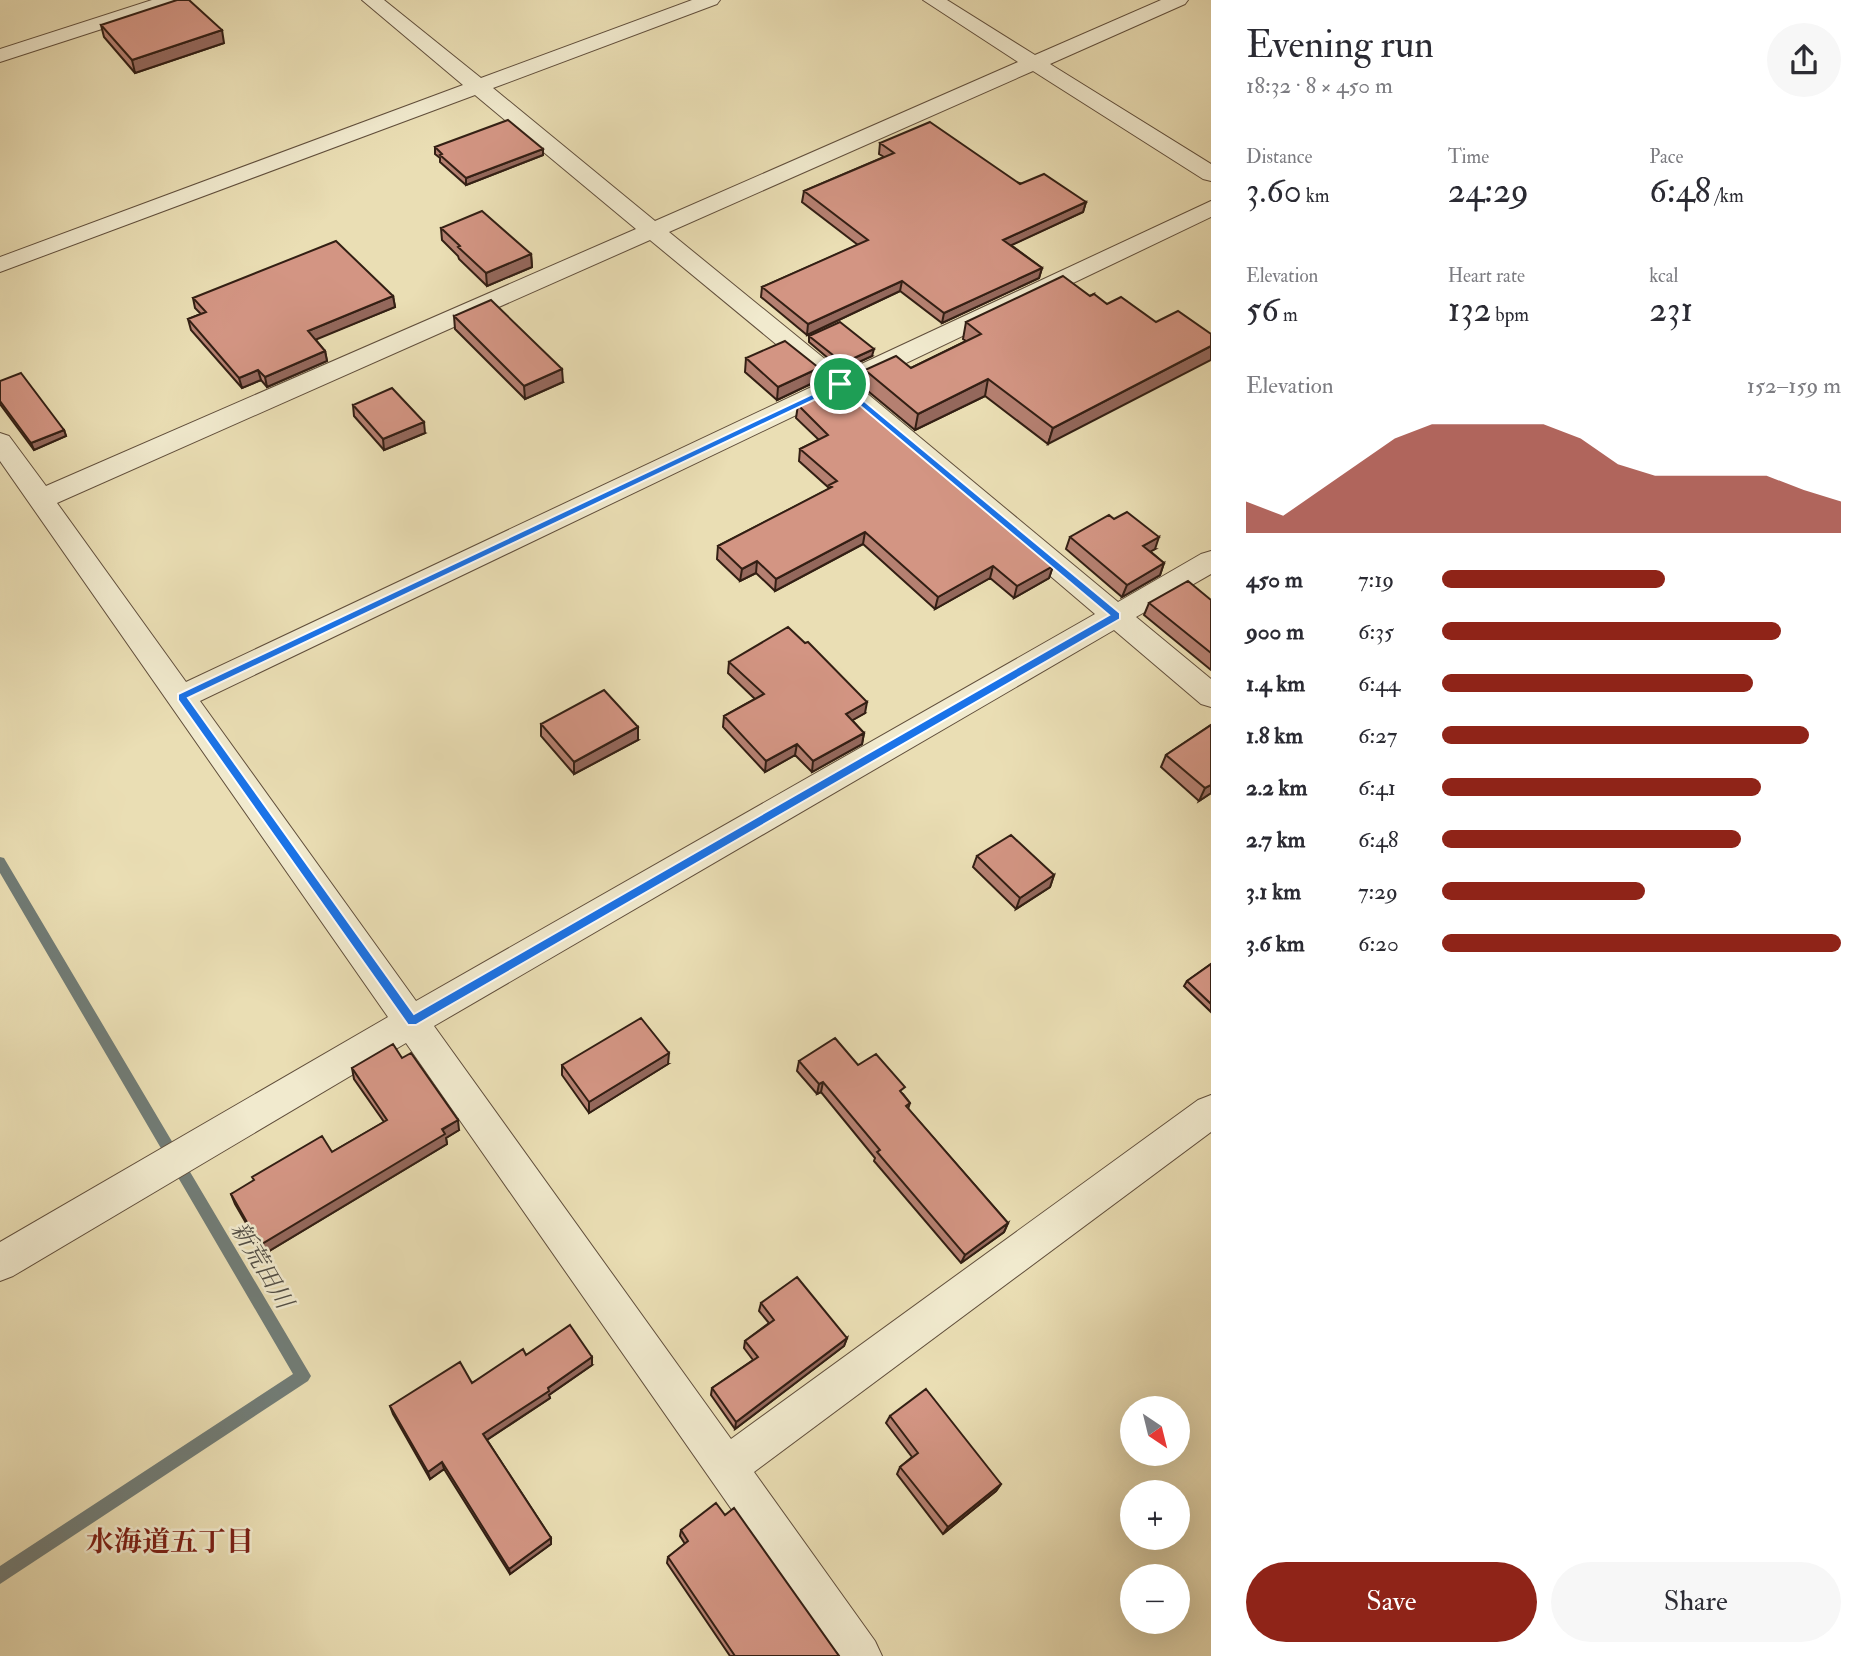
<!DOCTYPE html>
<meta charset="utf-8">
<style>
body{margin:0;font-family:"IM FELL Double Pica","Noto Serif JP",serif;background:#f7f7f7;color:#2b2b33;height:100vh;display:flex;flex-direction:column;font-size:26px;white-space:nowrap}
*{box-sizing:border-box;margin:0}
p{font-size:23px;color:#7c7c81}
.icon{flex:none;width:38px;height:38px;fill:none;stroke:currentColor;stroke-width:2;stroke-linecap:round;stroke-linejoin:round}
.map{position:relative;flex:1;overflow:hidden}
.drawer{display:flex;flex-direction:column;background:#fff;width:665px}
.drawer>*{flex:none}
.needle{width:46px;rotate:145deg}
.fabs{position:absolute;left:1120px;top:1396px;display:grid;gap:14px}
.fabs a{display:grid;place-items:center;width:70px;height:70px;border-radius:50%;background:#fff;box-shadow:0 7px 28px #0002;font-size:35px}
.pin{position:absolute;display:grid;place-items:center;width:60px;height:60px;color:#fff;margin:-30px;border:4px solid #fff;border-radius:50%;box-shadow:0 2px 7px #0007}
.round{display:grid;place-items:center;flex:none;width:74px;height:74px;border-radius:37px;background:#f7f7f7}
.summary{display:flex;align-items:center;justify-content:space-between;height:119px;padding:0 35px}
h1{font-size:38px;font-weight:600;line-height:52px}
.figures{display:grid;grid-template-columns:repeat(3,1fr);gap:10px;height:119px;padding:7px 35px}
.figures div{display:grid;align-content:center}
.figures b{font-size:35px;font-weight:600}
.figures small{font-size:19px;font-weight:400}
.figures p{font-size:19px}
.chart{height:196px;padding:14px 35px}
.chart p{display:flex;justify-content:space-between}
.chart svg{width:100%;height:126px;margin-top:7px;fill:#8f2418;opacity:.7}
.button{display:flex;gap:14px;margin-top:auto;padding:14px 35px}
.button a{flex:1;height:80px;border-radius:42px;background:#8f2418;color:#fff;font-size:28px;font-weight:600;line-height:80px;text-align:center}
.button a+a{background:#f7f7f7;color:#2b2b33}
ul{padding:0 35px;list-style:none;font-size:23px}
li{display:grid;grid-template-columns:112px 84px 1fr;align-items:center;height:52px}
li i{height:18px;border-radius:9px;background:#8f2418}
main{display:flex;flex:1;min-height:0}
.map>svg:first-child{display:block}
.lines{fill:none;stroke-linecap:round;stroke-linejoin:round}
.stream{fill:#717c76;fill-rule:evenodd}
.street-casing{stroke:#614f3c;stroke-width:2}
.street{fill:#f1eace;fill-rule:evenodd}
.wall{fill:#b58071;stroke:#331f14;stroke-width:2}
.shaded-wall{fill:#94685c;stroke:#331f14;stroke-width:2}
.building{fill:#d39583;stroke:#331f14;stroke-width:2}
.route{fill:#1a73e8;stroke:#fff;stroke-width:2;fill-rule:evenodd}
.labels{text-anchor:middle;stroke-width:5;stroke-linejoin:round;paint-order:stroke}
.water-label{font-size:24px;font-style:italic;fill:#524e45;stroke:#f1eace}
.near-neighbourhood-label{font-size:28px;font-weight:bold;fill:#7a1f14;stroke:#f1eace}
</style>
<main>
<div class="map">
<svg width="1211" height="1656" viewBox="0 0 1211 1656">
<rect width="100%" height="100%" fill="#eadeb4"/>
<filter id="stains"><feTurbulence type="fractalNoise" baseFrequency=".00286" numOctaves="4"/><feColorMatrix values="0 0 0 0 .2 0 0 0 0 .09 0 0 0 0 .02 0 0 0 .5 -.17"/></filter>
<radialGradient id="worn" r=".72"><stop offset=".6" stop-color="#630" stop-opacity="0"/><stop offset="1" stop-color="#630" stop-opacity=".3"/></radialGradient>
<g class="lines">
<path class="stream" d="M0 857 4 858 311 1376 308 1381 0 1584V1566L293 1374 0 873Z"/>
<g class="street-casing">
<path id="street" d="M152 0H182L179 4 0 62V49Z
M362 0H384L481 78 692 0H720L717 4 493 88 655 221 1018 62 923 0H947L1035 55 1161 0H1188L1185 4 1050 64 1211 164V181L1203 179 1033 71 669 232 842 373 1211 201V217L858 386 1118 602 1201 554 1211 551V574L1136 617 1211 679V707L1201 704 1114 630 434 1026 731 1439 1198 1100 1211 1095V1132L754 1472 875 1641 882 1656H834L406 1043 13 1276 0 1281V1242L388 1017 0 461V433L9 436 46 486 636 229 475 95 0 272V257L463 85ZM650 240 822 382 186 682 57 503ZM838 395 1095 614 416 1001 200 701Z"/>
</g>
<use href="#street" class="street"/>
</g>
<path class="wall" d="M101 25 224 43 135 73 104 37Z
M880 143 1086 202 1083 212 1011 245 1042 268 1039 278 942 323 900 291 807 335 761 297 762 287 858 245 802 202 804 191 884 157 879 154Z
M435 147 543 155 466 185 440 162V158L435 154Z
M441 228 531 254 532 267 487 286 459 259 458 256 442 240Z
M1094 294 1048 444 985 396 915 430 863 387 865 370 911 368 966 341 963 339 966 322 1090 296Z
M393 296 395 307 315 339 325 351 327 361 267 387 261 380 242 388 191 330 188 319 201 314 195 308 193 298Z
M454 316 563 382 525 399 455 329Z
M809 336 872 356 842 370 809 342Z
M746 358 819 368 817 381 777 400 745 372Z
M0 381 64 430 66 436 34 450 0 404Z
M353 405 425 433 384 450 354 416Z
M798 405 1053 566 1049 578 1014 598 990 578 935 609 863 544 775 591 756 573 740 581 717 559 718 546 829 489V488L799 461 800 449 819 440 796 418Z
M1070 537 1155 549 1150 551 1164 563 1160 575 1122 597 1066 549Z
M1211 600V670L1144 615 1149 603Z
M729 662 865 713 852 720 864 733 862 744 812 772 795 755 765 772 723 727 724 716 755 699 728 673Z
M541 724 638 740 574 774 541 736Z
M1211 725V793L1199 801 1161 767 1166 755Z
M977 856 1054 875 1050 887 1016 909 973 867Z
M1211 964V1012L1184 986 1187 981Z
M402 1058 459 1130 446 1138 447 1144 264 1254 235 1204 231 1194 332 1152 384 1122 354 1079 352 1068Z
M799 1061 858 1065 903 1094 910 1103 908 1109 1008 1223 1004 1232 961 1263 874 1161 875 1158 821 1092 817 1094 797 1071Z
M668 1064 589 1113 562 1075V1065Z
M761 1303 847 1338 844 1346 735 1429 711 1395 712 1388 753 1360 744 1348 745 1341 769 1323 759 1311Z
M526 1355 592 1365 549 1395 550 1398 487 1440 551 1538V1544L510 1574 444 1469 430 1479 393 1414 390 1406 472 1383Z
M890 1416 1001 1484 996 1491 943 1534 897 1474 900 1467 912 1457 886 1423Z
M725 1515 839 1656H730L667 1563 668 1557 685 1544 680 1536 681 1530Z"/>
<path class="shaded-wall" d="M222 30 224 43 135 73 132 60Z
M543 149V155L466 185V178Z
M1086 202 1083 212 1001 250 1003 240Z
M531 254 532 267 487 286 486 273Z
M1042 268 1039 278 942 323 944 313Z
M902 281 900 291 807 335 808 324Z
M393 296 395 307 310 342 308 331Z
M1211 346V360L1048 444 1053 428Z
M874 349 872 356 842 370 843 363Z
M325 351 327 361 267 387 265 377Z
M819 368 817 381 777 400 778 387Z
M562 369 563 382 525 399 524 386Z
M258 370 261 380 242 388 239 378Z
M988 379 985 396 915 430 918 414Z
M424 422 425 433 384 450 383 439Z
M64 430 66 436 34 450 31 443Z
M865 532 863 544 775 591 776 579Z
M1159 537 1155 549 1139 558 1143 546Z
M757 561 756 573 740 581 742 569Z
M1164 563 1160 575 1122 597 1127 585Z
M993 566 990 578 935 609 938 597Z
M1053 566 1049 578 1014 598 1017 586Z
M867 702 865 713 844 725 846 714Z
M638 727V740L574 774V762Z
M864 733 862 744 812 772 813 761Z
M797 744 795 755 765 772 766 761Z
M1211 785V793L1199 801 1205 788Z
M1054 875 1050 887 1016 909 1020 898Z
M669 1053 668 1064 589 1113V1102Z
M823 1082 821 1092 817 1094 819 1084Z
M458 1120 459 1130 446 1138 447 1144 264 1254 260 1245Z
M1008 1223 1004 1232 961 1263 965 1255Z
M847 1338 844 1346 735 1429 736 1422Z
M592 1357V1365L549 1395 550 1398 485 1441 483 1434Z
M442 1462 444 1469 430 1479 428 1472Z
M1001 1484 996 1491 943 1534 948 1527Z
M551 1538V1544L510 1574 509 1569Z"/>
<path class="building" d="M177 0H189L222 30 132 60 101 25Z
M508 120 543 149 466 178 440 155 442 154 435 147Z
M930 122 1020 184 1044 174 1086 202 1003 240 1042 268 944 313 902 281 808 324 762 287 868 240 804 191 894 153 880 143Z
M482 211 531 254 486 273 458 247 460 246 441 228Z
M336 241 393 296 308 331 325 351 265 377 258 370 239 378 188 319 206 312 193 298Z
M1063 276 1090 296 1094 294 1107 304 1121 297 1156 322 1178 311 1211 334V346L1053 428 988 379 918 414 865 370 896 356 911 368 981 334 966 322Z
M491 300 562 369 524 386 454 316Z
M840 322 874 349 843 363 809 336Z
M785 341 819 368 778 387 746 358Z
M21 373 64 430 31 443 0 401V381Z
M839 386 1053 566 1017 586 993 566 938 597 865 532 776 579 757 561 742 569 718 546 832 487 829 485 837 481 800 449 828 435 798 405Z
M392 388 424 422 383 439 353 405Z
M1127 512 1159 537 1143 546 1164 563 1127 585 1070 537 1109 515 1114 519Z
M1188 581 1211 600V653L1149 603Z
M788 627 805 643 808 642 867 702 846 714 864 733 813 761 797 744 766 761 724 716 764 694 729 662Z
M604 690 638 727 574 762 541 724Z
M1211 725V785L1205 788 1166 755Z
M1011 835 1054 875 1020 898 977 856Z
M1211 964V1004L1187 981Z
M641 1018 669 1053 589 1102 562 1065Z
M835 1038 858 1065 876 1054 905 1087 900 1091 910 1103 906 1106 1008 1223 965 1255 877 1152 880 1150 823 1082 819 1084 799 1061Z
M393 1044 402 1058 411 1053 458 1120 442 1129 445 1134 260 1245 231 1194 254 1180 252 1177 322 1136 332 1152 387 1120 352 1068Z
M797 1277 847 1338 736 1422 712 1388 758 1357 745 1341 774 1320 761 1303Z
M570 1325 592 1357 548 1388 549 1391 483 1434 551 1538 509 1569 442 1462 428 1472 390 1406 460 1362 472 1383 523 1349 526 1355Z
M926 1389 1001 1484 948 1527 900 1467 918 1453 890 1416Z
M716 1503 725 1515 734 1508 839 1656H735L668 1557 688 1541 681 1530Z"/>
<path class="route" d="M840 381 1120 613V619L416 1025H408L178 700V694ZM839 388 1109 615 414 1014 188 698Z"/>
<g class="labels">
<g class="water-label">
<text transform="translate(262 1265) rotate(59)" y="8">新荒田川</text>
</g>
<g class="near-neighbourhood-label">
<text x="170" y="1551">水海道五丁目</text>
</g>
</g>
<rect width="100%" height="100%" filter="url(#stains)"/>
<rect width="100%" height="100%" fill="url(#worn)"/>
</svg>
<div class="fabs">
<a><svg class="needle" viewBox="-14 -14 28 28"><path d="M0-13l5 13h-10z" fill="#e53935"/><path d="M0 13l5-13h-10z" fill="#7c7c81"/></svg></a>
<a>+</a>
<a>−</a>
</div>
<div class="pin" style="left:840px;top:384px;background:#1e9e55"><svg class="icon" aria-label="arrive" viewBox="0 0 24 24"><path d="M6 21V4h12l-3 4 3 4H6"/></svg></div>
</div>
<section class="drawer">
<div class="summary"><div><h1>Evening run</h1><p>18:32 · 8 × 450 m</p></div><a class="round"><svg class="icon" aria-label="share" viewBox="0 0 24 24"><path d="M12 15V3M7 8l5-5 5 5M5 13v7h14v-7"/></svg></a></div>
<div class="figures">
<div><p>Distance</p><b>3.60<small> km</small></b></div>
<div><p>Time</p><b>24:29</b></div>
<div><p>Pace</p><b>6:48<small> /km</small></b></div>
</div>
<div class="figures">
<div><p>Elevation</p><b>56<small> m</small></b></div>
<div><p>Heart rate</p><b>132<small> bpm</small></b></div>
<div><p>kcal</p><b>231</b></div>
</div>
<div class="chart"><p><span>Elevation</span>152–159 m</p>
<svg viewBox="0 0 160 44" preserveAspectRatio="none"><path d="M0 44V33L10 38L20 29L30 20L40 11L50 6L60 6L70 6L80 6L90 11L100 20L110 24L120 24L130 24L140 24L150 29L160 33V44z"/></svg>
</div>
<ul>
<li><b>450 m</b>7:19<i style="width:56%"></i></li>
<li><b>900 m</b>6:35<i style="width:85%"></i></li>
<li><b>1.4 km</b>6:44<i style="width:78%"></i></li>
<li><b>1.8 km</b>6:27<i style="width:92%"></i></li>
<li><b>2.2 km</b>6:41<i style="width:80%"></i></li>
<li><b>2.7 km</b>6:48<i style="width:75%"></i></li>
<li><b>3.1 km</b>7:29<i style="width:51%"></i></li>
<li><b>3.6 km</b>6:20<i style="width:100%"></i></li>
</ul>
<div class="button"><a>Save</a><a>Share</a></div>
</section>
</main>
